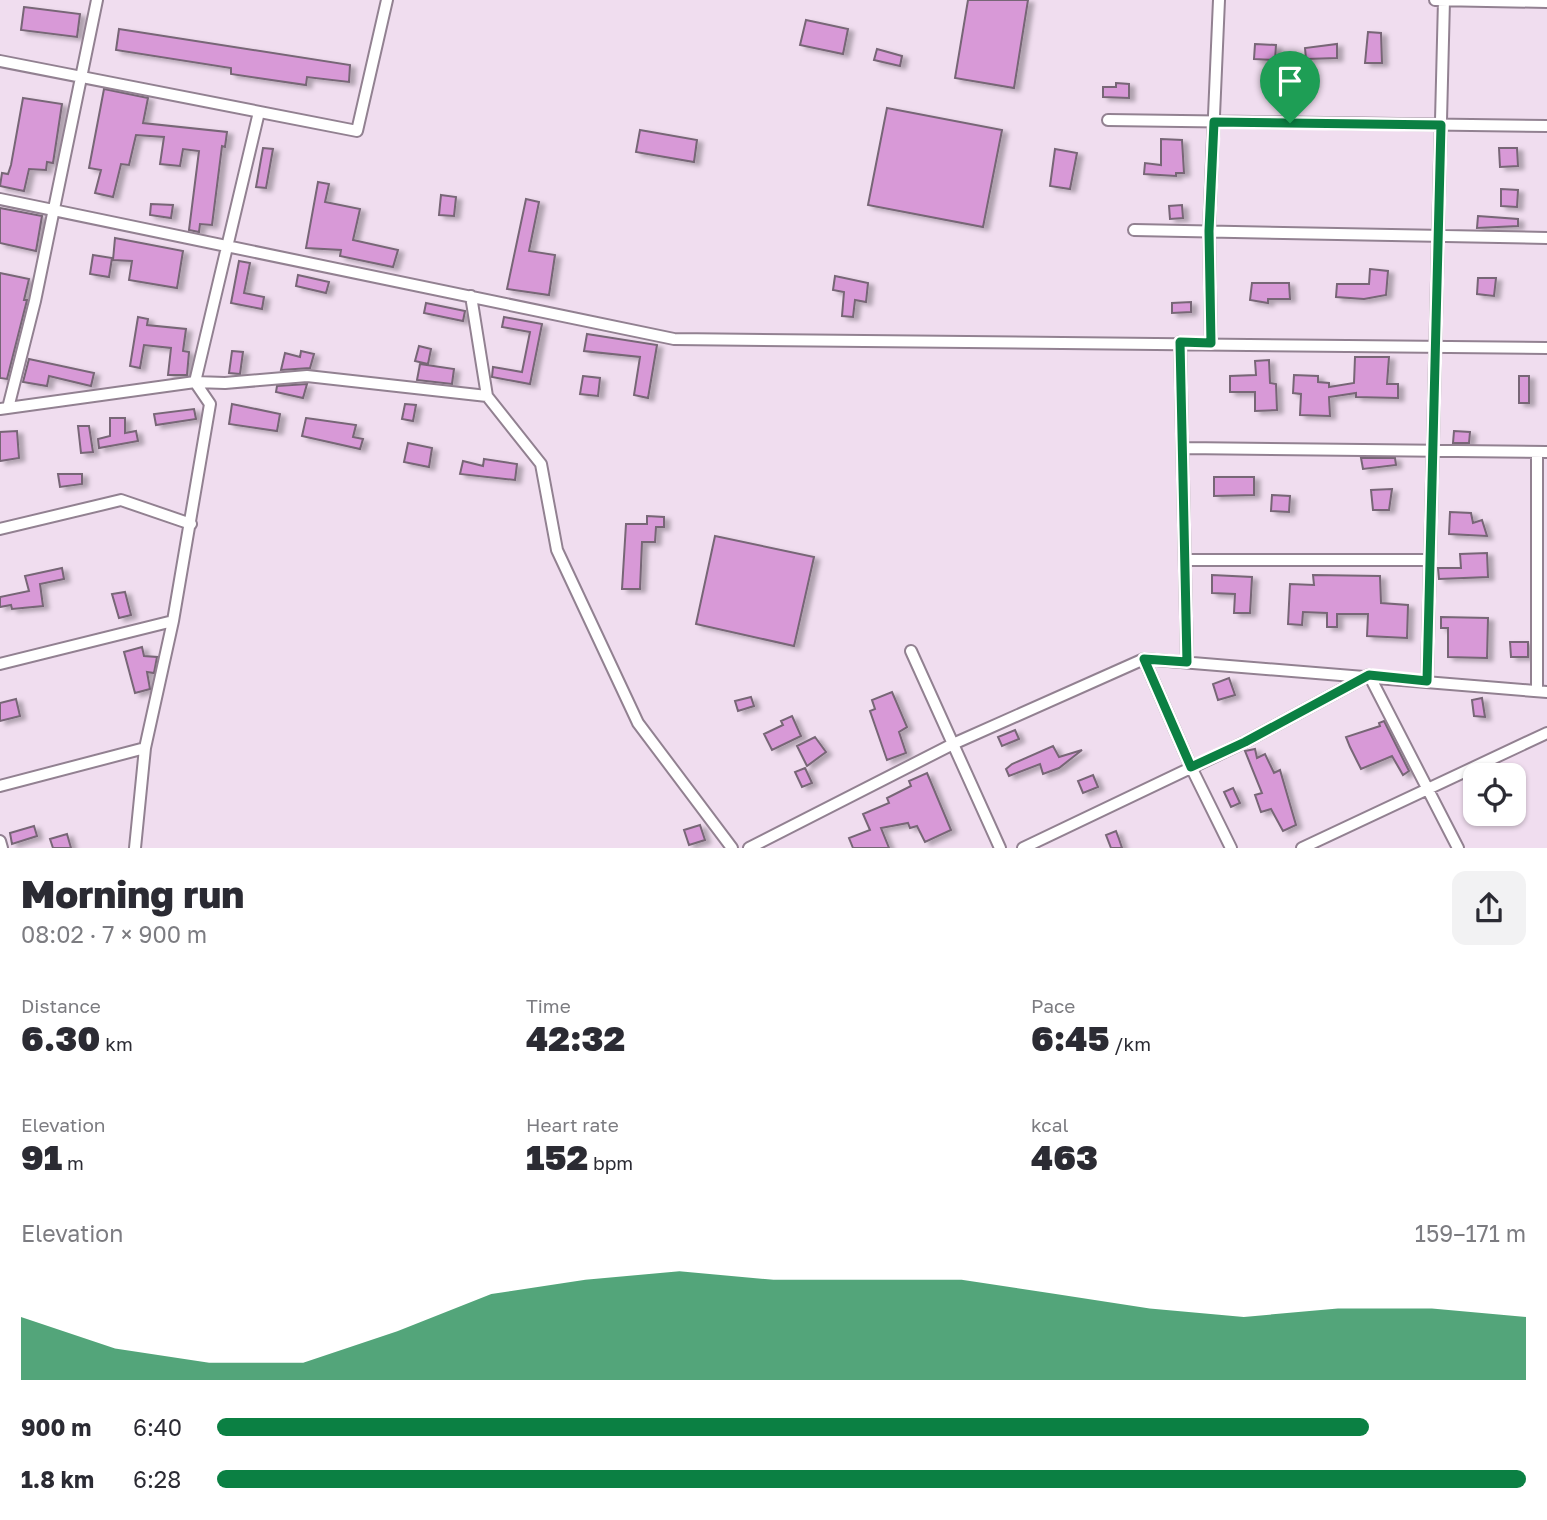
<!DOCTYPE html>
<meta charset="utf-8">
<style>
body{margin:0;font-family:"Golos Text",sans-serif;background:#f2f2f3;color:#2b2b33;height:100vh;display:flex;flex-direction:column;font-size:26px;white-space:nowrap}
*{box-sizing:border-box;margin:0}
p{font-size:23px;color:#7c7c81}
.icon{flex:none;width:38px;height:38px;fill:none;stroke:currentColor;stroke-width:2;stroke-linecap:round;stroke-linejoin:round}
.map{position:relative;height:848px;overflow:hidden}
.panel{display:flex;flex-direction:column;background:#fff;flex:1}
.panel>*{flex:none}
.buttons{position:absolute;left:1463px;top:763px;display:grid;gap:14px}
.buttons a{display:grid;place-items:center;width:63px;height:63px;border-radius:14px;background:#fff;box-shadow:0 2px 5px #0004;font-size:35px}
.pin{position:absolute;display:grid;place-items:center;width:60px;height:60px;color:#fff;margin:-72px -30px;border-radius:50% 50% 50% 0;rotate:-45deg;box-shadow:0 0 7px #0007}
.pin .icon{rotate:45deg}
.round{display:grid;place-items:center;flex:none;width:74px;height:74px;border-radius:14px;background:#f2f2f3}
.head{display:flex;align-items:center;justify-content:space-between;height:119px;padding:0 21px}
h1{font-size:38px;font-weight:800;line-height:52px}
.figures{display:grid;grid-template-columns:repeat(3,1fr);gap:10px;height:119px;padding:7px 21px}
.figures div{display:grid;align-content:center}
.figures b{font-size:35px;font-weight:800}
.figures small{font-size:19px;font-weight:400}
.figures p{font-size:19px}
.chart{height:196px;padding:14px 21px}
.chart p{display:flex;justify-content:space-between}
.chart svg{width:100%;height:126px;margin-top:7px;fill:#0b8043;opacity:.7}
ul{padding:0 21px;list-style:none;font-size:23px}
li{display:grid;grid-template-columns:112px 84px 1fr;align-items:center;height:52px}
li i{height:18px;border-radius:9px;background:#0b8043}
.map>svg:first-child{display:block}
.building{fill:#d899d7;stroke:#776676;stroke-width:2;filter:url(#shadow)}
.lines{fill:none;stroke-linecap:round;stroke-linejoin:round}
.street-casing{stroke:#928191;stroke-width:14}
.street{stroke:#fff;stroke-width:10}
.route-casing{stroke:#fff;stroke-width:14}
.route{stroke:#0b8043;stroke-width:9}
</style>
<div class="map">
<svg width="1547" height="848" viewBox="0 0 1547 848">
<defs>
<filter id="shadow"><feDropShadow dx="5.5" dy="3" stdDeviation="2" flood-color="#0004"/></filter>
</defs>
<rect width="100%" height="100%" fill="#f0ddef"/>
<path class="building" d="M968 0H1028L1014 88 955 78Z
M24 7 80 14 77 37 21 30Z
M806 20 848 29 843 54 800 45Z
M119 29 350 65 349 82 307 77 306 85 231 74V68L116 50Z
M1368 32 1381 33 1382 63H1365Z
M1255 44 1276 45 1275 60 1254 59Z
M1337 44V58L1306 59 1305 48Z
M877 49 902 56 900 66 874 60Z
M1116 83 1129 84V98L1103 97V87H1116Z
M104 89 148 98 143 123 227 132 225 147 222 146 212 225 200 224 199 232 189 230 199 151 183 149 180 166 160 164 164 137 136 135 129 165 121 164 113 197 95 193 101 170 89 168Z
M23 98 62 104 53 163 47 162 46 170 29 169 24 191 0 186 2 173 8 174 11 165Z
M887 108 1002 130 983 227 868 205Z
M640 130 697 140 694 162 636 152Z
M1161 139 1182 140 1184 173H1176V176L1144 174 1145 163 1161 165Z
M263 148 273 149 266 188 256 187Z
M1499 148H1517L1518 166 1500 167Z
M1055 149 1077 153 1070 189 1050 186Z
M318 182 329 184 325 202 360 209 353 240 398 250 393 267 340 256 341 250 306 248Z
M1501 189 1518 190 1517 207 1501 206Z
M441 195 456 197 454 216 439 215Z
M526 199 539 202 529 251 555 255 549 295 507 289Z
M151 204 173 205 171 218 150 215Z
M1182 205 1183 218 1170 219 1169 206Z
M0 208 42 216 36 251 0 243Z
M1478 216 1518 219V226L1477 228Z
M115 238 183 251 177 288 129 280 132 261 113 260Z
M93 255 112 258 109 277 90 274Z
M239 261 250 263 244 293 264 297 262 309 231 303Z
M1370 269 1388 271 1386 295 1364 299 1336 297 1337 284H1369Z
M0 273 29 279 24 300H27L7 379 0 378Z
M298 275 329 282 326 293 296 286Z
M835 276 868 283 866 302 855 300 853 317 842 316 844 292 833 290Z
M1478 278H1496L1494 296 1477 294Z
M1252 283H1289L1290 299H1268V303L1250 300Z
M1191 302V312L1172 313V303Z
M426 303 465 311 463 321 424 313Z
M138 317 148 319 147 325 186 329 183 351 189 352 187 375H168L171 348 144 345 140 368 130 366Z
M504 317 542 324 530 384 492 377 493 367 522 372 530 332 502 327Z
M587 334 657 345 648 398 634 395 640 357 584 351Z
M419 346 431 349 428 364 415 361Z
M232 351 243 352 240 374 229 373Z
M301 351 314 354 310 368 281 370 285 353 300 357Z
M1355 357H1389L1387 384H1398V398L1356 397V393L1329 397 1330 416 1300 415 1301 394 1293 393 1294 375 1318 376V382L1329 383V387L1354 383Z
M29 359 94 373 91 386 49 376 47 386 23 382Z
M1269 360 1270 383 1276 384 1277 410 1255 411V392H1230V376L1256 375 1255 361Z
M420 364 454 369 452 384 417 380Z
M583 376 600 378 598 396 580 394Z
M1519 376H1529V403H1519Z
M307 384 303 398 276 392 277 386Z
M232 404 280 414 277 431 229 424Z
M405 404 416 405 413 421 402 419Z
M194 409 196 419 156 425 154 414Z
M110 418H125V433L136 431 138 441 99 448 98 439 110 436Z
M306 418 356 425 353 437 363 439 360 449 302 436Z
M78 426H89L93 452 81 453Z
M17 431 19 458 0 461V432Z
M1454 431 1470 432 1469 443H1453Z
M408 443 432 448 429 467 404 462Z
M1361 458H1395L1396 465 1363 469Z
M484 459 517 464 515 480 460 474 463 461 483 466Z
M58 474H82V484L60 487Z
M1214 477H1254V495L1214 496Z
M1392 489 1389 510H1373L1371 490Z
M1272 495 1290 496 1289 512 1271 511Z
M1450 512 1471 513 1473 523 1482 520 1487 536 1449 534Z
M647 516 664 517V527H656L655 542H642L640 589H622L626 524H647Z
M715 536 814 557 794 646 696 624Z
M1487 553 1488 577 1439 579 1438 568H1461L1460 554Z
M62 568 64 579 40 584 43 606 12 609 11 605 0 607V597L29 591 25 576Z
M1212 575 1252 577 1250 613H1234L1235 594 1212 593Z
M1313 575 1380 576 1381 603 1408 605 1407 638 1367 636 1368 614H1337V627H1327V613L1303 612 1302 625 1288 624 1290 584 1314 585Z
M125 592 131 615 119 618 112 594Z
M1441 617 1488 618 1487 658 1448 657V628H1441Z
M1510 642H1528V657H1511Z
M142 647 144 656 157 657 154 673 147 672 150 689 135 693 124 652Z
M1229 678 1235 695 1218 700 1213 684Z
M892 692 907 727 899 732 906 753 887 760 870 711 875 709 872 700Z
M751 697 754 706 738 711 735 701Z
M1482 698 1485 717 1474 716 1472 700Z
M16 699 20 716 0 721V703Z
M792 716 801 736 772 750 764 734 783 725 781 721Z
M1384 721 1409 771 1403 775 1392 756 1361 769 1350 747 1346 737 1380 726 1379 723Z
M1015 730 1019 739 1002 746 998 737Z
M815 737 826 752 807 766 797 746Z
M1053 746 1059 757 1082 750 1059 768 1043 774 1040 764 1009 776 1006 769 1012 764Z
M1255 749 1257 758 1265 754 1274 773 1280 770 1296 825 1283 831 1271 809 1261 812 1255 795 1262 793 1245 751Z
M805 768 812 783 802 787 795 772Z
M927 773 951 830 925 842 917 826 910 828 908 823 881 828 889 848H853L849 838 870 830 863 814 889 803 887 798 911 786 909 781Z
M1093 775 1098 787 1083 793 1078 781Z
M1233 788 1240 803 1231 807 1224 792Z
M700 825 705 840 689 845 684 830Z
M34 826 37 836 12 844 10 833Z
M1116 831 1119 839 1122 848H1111L1106 835Z
M67 834 71 848H53L50 839Z"/>
<g class="lines">
<g class="street-casing">
<path id="street" d="M1435 0 1547 2
M0 61 357 131 387 0
M1108 120 1547 126
M0 199 674 339 1547 348
M1134 230 1547 238
M471 296 487 396 541 464 557 550 638 723 732 848
M1180 342 1187 662
M1211 343 1209 231 1219 0
M8 408 35 301 97 0
M0 409 195 382 259 112
M1183 448 1547 452
M0 529 121 500 191 524
M1185 560H1430
M911 651 1000 848
M1144 659 1191 767 1231 848
M0 664 173 621
M1427 681 1444 0
M1537 691V452
M0 786 145 748
M0 841 2 848
M135 848 145 748 173 621 210 404 195 382 225 383 307 376 487 396
M749 848 953 744 1144 659 1547 692
M1023 848 1245 742 1369 675 1458 848
M1302 848 1547 733"/>
</g>
<use href="#street" class="street"/>
</g>
<g class="lines">
<g class="route-casing">
<path id="route" d="M1214 122 1441 125 1427 681 1369 675 1245 742 1191 767 1144 659 1187 662 1180 342 1211 343 1209 231Z"/>
</g>
<use href="#route" class="route"/>
</g>
</svg>
<div class="buttons">
<a><svg class="icon" aria-label="locate" viewBox="0 0 24 24"><circle cx="12" cy="12" r="6"/><path d="M12 2v4M12 18v4M2 12h4M18 12h4"/></svg></a>
</div>
<div class="pin" style="left:1290px;top:123px;background:#1e9e55"><svg class="icon" aria-label="arrive" viewBox="0 0 24 24"><path d="M6 21V4h12l-3 4 3 4H6"/></svg></div>
</div>
<section class="panel">
<div class="head"><div><h1>Morning run</h1><p>08:02 · 7 × 900 m</p></div><a class="round"><svg class="icon" aria-label="share" viewBox="0 0 24 24"><path d="M12 15V3M7 8l5-5 5 5M5 13v7h14v-7"/></svg></a></div>
<div class="figures">
<div><p>Distance</p><b>6.30<small> km</small></b></div>
<div><p>Time</p><b>42:32</b></div>
<div><p>Pace</p><b>6:45<small> /km</small></b></div>
</div>
<div class="figures">
<div><p>Elevation</p><b>91<small> m</small></b></div>
<div><p>Heart rate</p><b>152<small> bpm</small></b></div>
<div><p>kcal</p><b>463</b></div>
</div>
<div class="chart"><p><span>Elevation</span>159–171 m</p>
<svg viewBox="0 0 160 44" preserveAspectRatio="none"><path d="M0 44V22L10 33L20 38L30 38L40 27L50 14L60 9L70 6L80 9L90 9L100 9L110 14L120 19L130 22L140 19L150 19L160 22V44z"/></svg>
</div>
<ul>
<li><b>900 m</b>6:40<i style="width:88%"></i></li>
<li><b>1.8 km</b>6:28<i style="width:100%"></i></li>
</ul>
</section>
